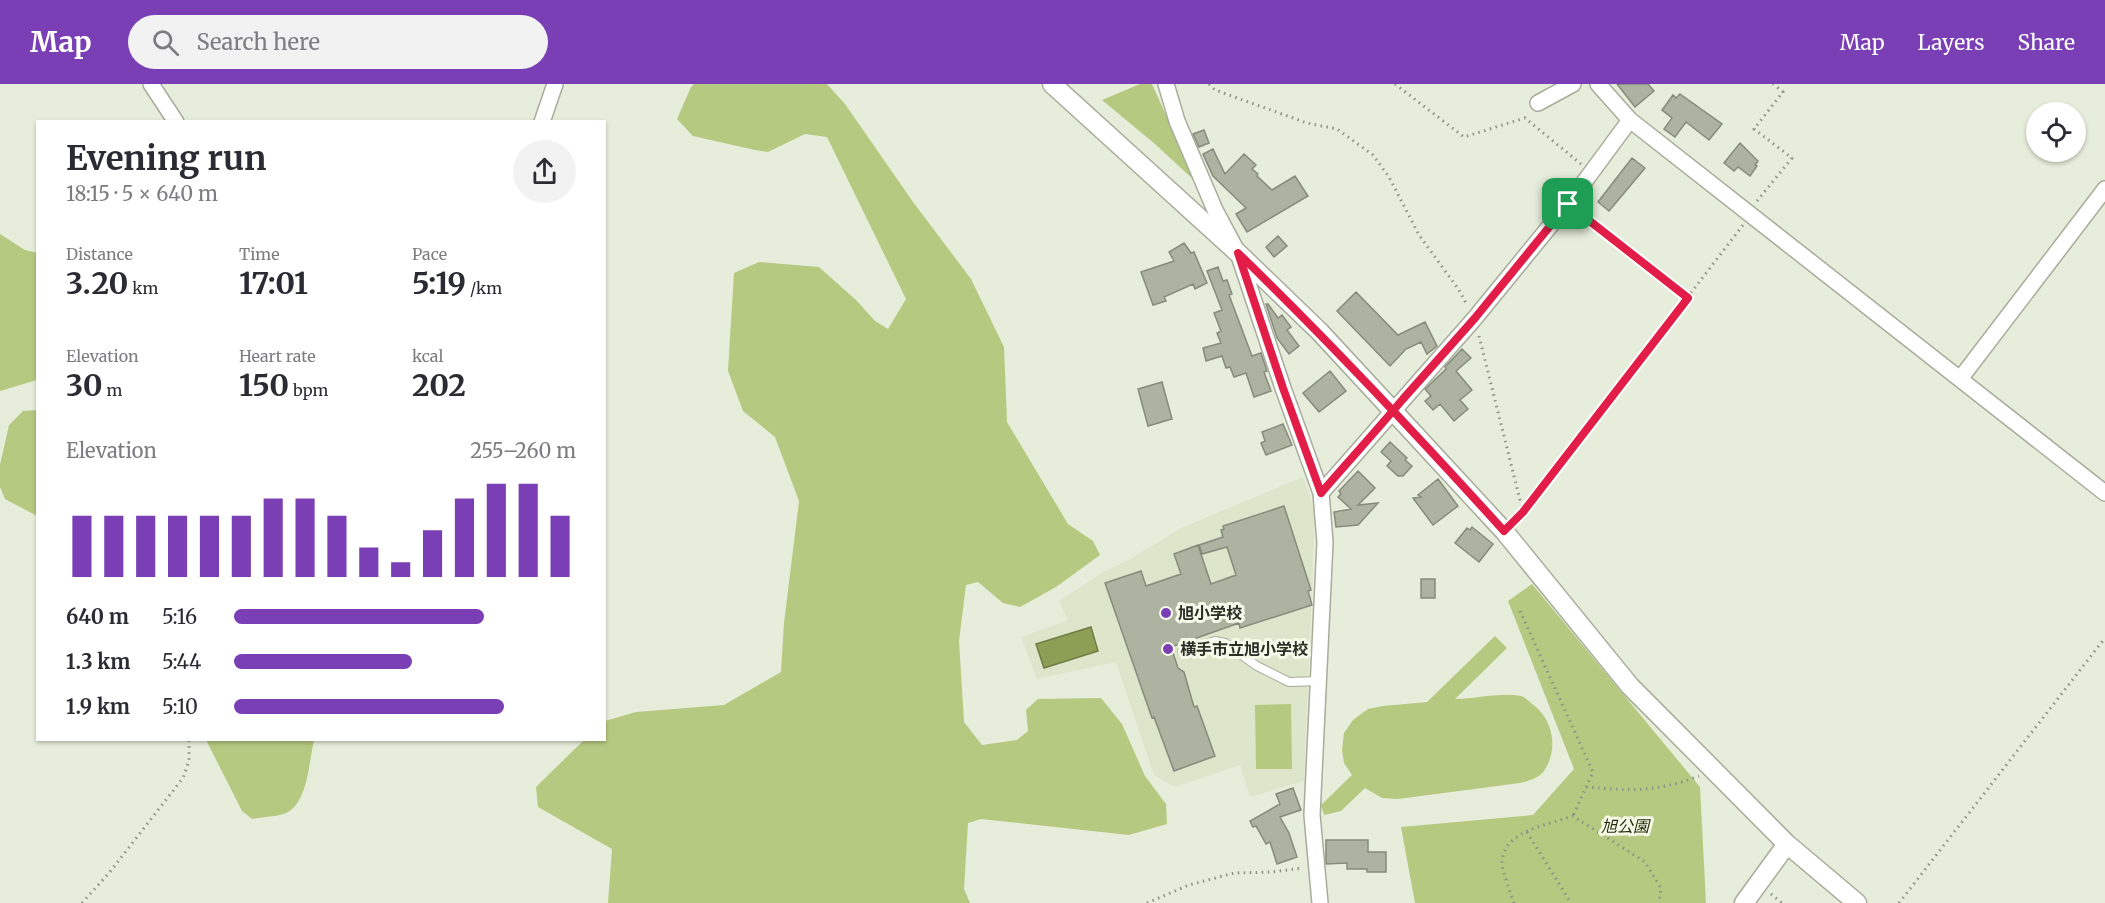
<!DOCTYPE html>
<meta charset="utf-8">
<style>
body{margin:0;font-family:Merriweather,"Noto Sans JP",serif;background:#f2f2f3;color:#2b2b33;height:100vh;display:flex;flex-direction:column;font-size:22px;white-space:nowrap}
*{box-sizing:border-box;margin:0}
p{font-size:20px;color:#7c7c81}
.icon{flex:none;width:33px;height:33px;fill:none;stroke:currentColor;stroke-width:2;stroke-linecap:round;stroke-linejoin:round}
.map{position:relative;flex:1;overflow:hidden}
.drawer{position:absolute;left:36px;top:36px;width:570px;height:621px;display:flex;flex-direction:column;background:#fff;border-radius:0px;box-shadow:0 2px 4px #0004}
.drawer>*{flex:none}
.buttons{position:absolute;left:2026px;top:18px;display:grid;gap:12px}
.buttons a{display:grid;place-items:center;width:60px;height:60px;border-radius:50%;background:#fff;box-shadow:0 2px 4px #0004;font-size:30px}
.pin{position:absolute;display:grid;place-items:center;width:51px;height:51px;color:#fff;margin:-26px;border-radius:12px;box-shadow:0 3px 9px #0006}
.round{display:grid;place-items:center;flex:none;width:63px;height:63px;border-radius:32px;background:#f2f2f3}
.head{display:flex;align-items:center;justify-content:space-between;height:102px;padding:0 30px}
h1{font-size:33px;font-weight:700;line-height:45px}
.metrics{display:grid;grid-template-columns:repeat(3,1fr);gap:9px;height:102px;padding:6px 30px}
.metrics div{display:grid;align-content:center}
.metrics b{font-size:30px;font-weight:700}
.metrics small{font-size:16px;font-weight:400}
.metrics p{font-size:16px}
.chart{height:168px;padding:12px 30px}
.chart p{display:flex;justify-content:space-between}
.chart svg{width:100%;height:108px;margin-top:6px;stroke:#7a3fb4;stroke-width:6}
ul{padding:0 30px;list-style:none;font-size:20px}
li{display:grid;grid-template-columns:96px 72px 1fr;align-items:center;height:45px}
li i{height:15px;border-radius:8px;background:#7a3fb4}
header{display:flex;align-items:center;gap:36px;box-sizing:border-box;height:84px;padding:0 30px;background:#7a3fb4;color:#fff}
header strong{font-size:28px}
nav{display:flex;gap:33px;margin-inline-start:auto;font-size:21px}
.search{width:420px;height:54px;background:#f2f2f3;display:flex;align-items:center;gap:15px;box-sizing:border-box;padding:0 21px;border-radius:33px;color:#7c7c81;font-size:22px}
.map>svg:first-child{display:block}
.built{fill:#dde5cb}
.green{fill:#b6c981}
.water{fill:#8c9f54;stroke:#6f7d46;stroke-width:1.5}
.building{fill:#adb2a1;stroke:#868b7b;stroke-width:1.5}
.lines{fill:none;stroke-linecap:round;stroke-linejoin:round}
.service-casing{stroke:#a7ac9b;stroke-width:10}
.minor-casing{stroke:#a7ac9b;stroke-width:18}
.tertiary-casing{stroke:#a7ac9b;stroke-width:21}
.path{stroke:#8e9286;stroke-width:3;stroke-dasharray:1.5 4.5;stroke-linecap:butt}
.service{stroke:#fff;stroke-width:8}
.minor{stroke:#fff;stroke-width:15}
.tertiary{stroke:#fff;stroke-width:18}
.route-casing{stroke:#fff;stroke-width:12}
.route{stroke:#e11d48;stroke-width:8}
.poi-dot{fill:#7a3fb4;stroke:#f5fae8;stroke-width:2}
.labels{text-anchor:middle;stroke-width:6;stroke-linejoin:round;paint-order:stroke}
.poi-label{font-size:16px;font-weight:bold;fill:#2c2e27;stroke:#f5fae8;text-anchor:start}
.park-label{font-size:16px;font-style:italic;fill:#262e0d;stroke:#f5fae8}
</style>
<header>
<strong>Map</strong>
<div class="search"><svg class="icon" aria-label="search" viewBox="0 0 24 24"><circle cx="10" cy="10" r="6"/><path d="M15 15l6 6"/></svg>Search here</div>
<nav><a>Map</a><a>Layers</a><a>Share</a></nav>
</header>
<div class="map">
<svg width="2105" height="819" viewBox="0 0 2105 819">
<rect width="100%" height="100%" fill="#e7eddb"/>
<path class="built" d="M1303 393 1315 429 1304 697 1250 713 1240 681 1175 703 1154 691 1116 578 1037 595 1021 553 1068 536 1059 517 1102 489 1132 474 1181 444Z"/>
<path class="green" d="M694 0H827L845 20 913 118 971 195 1004 263 1007 338 1068 440 1093 457 1100 471 1056 503 1020 523 1003 519 978 498 966 501 959 557 964 638 982 661 1017 656 1028 647 1026 626 1038 615 1101 614 1122 640 1145 692 1166 720 1167 740 1129 751 981 735 968 739 964 805 970 819H608L612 765 538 723 536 703 584 656H604L605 637 636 628 724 621 781 588 784 539 799 417 775 353 743 327 728 287 734 189 759 178 819 183 856 216 875 237 888 245 906 215 827 53 805 50 768 68 755 66 693 52 677 35 691 3Z
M1140 0H1152L1196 98 1155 60 1102 16Z
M0 150 25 166 38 169 37 296 0 307Z
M37 326H38L37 432 5 415 0 403V381L9 341 23 327Z
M1532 500 1700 703 1706 819H1415L1401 743 1533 731 1574 685 1508 517Z
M1495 552 1507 564 1455 615C1476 615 1500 608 1521 612 1525 613 1529 617 1532 620 1553 634 1559 665 1544 687 1539 694 1528 697 1520 699L1398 715 1382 714 1365 704 1341 727 1324 731 1321 721 1352 691 1344 679 1342 666 1344 649 1353 636 1368 625 1383 622 1427 618Z
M1291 620 1292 685H1256L1255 621Z
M206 656H314C309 677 308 719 286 729 276 733 263 733 252 735L242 727Z"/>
<path class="water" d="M1091 543 1098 567 1044 584 1036 560Z"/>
<path class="building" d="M1617 0H1648L1654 7 1635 23Z
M1680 10 1722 40 1709 56 1686 38 1675 53 1664 45 1672 34 1662 26 1673 11 1676 14Z
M1204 46 1209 59 1199 63 1193 50Z
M1740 59 1758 77 1755 81 1757 82 1750 92 1738 83 1734 87 1724 79Z
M1213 65 1225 90 1244 70 1256 81 1252 85 1258 90 1257 92 1272 106 1295 92 1308 112 1247 148 1236 130 1246 124 1213 92 1203 70Z
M1632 74 1645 84 1609 127 1598 118Z
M1278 152 1287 162 1274 173 1266 163Z
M1184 159 1191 169 1194 168 1207 199 1195 205 1193 200 1164 213 1166 217 1153 221 1141 188 1174 177 1169 168Z
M1218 183 1223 197 1227 196 1232 210 1229 211 1252 272 1261 269 1267 287 1264 288 1271 307 1254 313 1246 289 1234 293 1230 283 1226 284 1222 272 1206 277 1203 264 1221 259 1217 249 1221 247 1214 229 1222 226 1207 187Z
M1356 208 1398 251 1425 238 1437 262 1427 270 1421 258 1406 265 1390 282 1337 227Z
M1266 220H1268L1278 234 1282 231 1291 243 1287 246 1299 262 1289 270 1277 254Z
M1462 265 1471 274 1456 287 1472 306 1460 316 1468 325 1454 337 1440 320 1433 326 1425 317 1431 312 1425 305 1446 285 1445 283Z
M1330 287 1346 307 1319 328 1303 309Z
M1162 298 1172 335 1148 342 1138 305Z
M1283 340 1292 361 1266 371 1261 359 1265 357 1262 348Z
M1390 358 1407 374 1405 376 1412 382 1403 392H1398L1387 382 1391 377 1381 368Z
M1358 387 1375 404 1358 421 1378 419 1358 441 1336 443 1334 428 1351 425 1338 413 1341 410 1339 407Z
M1438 395 1458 422 1433 441 1413 414 1421 413 1418 411Z
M1284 422 1311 506 1308 507 1312 521 1240 544 1239 539 1171 563 1178 584 1184 588 1194 623 1197 622 1215 672 1174 687 1154 633 1152 634 1105 499 1141 487 1146 502 1181 490 1174 470 1198 461 1211 500 1236 491 1227 463 1202 470 1199 461 1223 453 1221 446 1224 445 1223 442Z
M1472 443 1493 460 1479 478 1455 459 1467 444 1470 446Z
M1421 495H1435V514H1421Z
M1293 704 1301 726 1280 733 1289 749 1297 773 1277 780 1270 758 1266 760 1256 742 1253 743 1250 737 1280 720 1276 710Z
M1326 756H1368V768H1386V788H1367V785H1347V779L1326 780Z"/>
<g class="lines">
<g class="service-casing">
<path id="service" d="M1182 567 1215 557 1225 559 1257 582 1289 598 1319 597"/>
</g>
<g class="minor-casing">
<path id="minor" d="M151 0 176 38
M1166 0 1177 37 1215 126 1238 169 1283 304 1321 409 1325 458 1312 731 1320 819
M1598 0 1630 36 2105 409
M1538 19 1573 0
M542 38 555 0
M1960 295 2105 105
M1321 409 1475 234 1568 120 1630 36"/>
</g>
<g class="tertiary-casing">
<path id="tertiary" d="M1052 0 1238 169 1320 248 1504 447 1630 602 1787 760 1857 819
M1744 819 1787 760"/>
</g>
<path class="path" d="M1209 0 1215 6 1307 39 1337 45 1373 71 1389 93 1419 151 1459 206 1467 221
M1395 0 1464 53 1525 34 1581 80
M1757 117 1792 74 1754 45 1783 8 1773 0
M1579 128 1688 215
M1479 252 1523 428 1516 435
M1523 428 1743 141
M1520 527 1593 688 1573 732
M1586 703C1630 707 1657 708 1699 692
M1527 748 1571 819
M1771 810 1782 819
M82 819 109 789 183 694 189 677V656
M1147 819 1189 801 1234 789 1272 788 1303 784
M1514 819C1511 809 1502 788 1502 778 1504 746 1548 741 1573 732L1645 778 1661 804 1659 819
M1899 819 2105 554"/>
<use href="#service" class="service"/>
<use href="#minor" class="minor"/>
<use href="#tertiary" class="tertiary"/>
</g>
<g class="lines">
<g class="route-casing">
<path id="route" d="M1568 120 1475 234 1403 315C1376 347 1348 378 1321 409L1283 304 1238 169C1331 259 1418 352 1504 447L1523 428 1688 214 1568 120"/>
</g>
<use href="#route" class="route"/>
</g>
<g class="poi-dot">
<circle cx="1166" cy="529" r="6"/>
<circle cx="1168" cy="565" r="6"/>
</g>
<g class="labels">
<g class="poi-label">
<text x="1178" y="535">旭小学校</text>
<text x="1180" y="571">横手市立旭小学校</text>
</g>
<g class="park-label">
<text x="1625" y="748">旭公園</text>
</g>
</g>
</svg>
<div class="buttons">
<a><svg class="icon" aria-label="locate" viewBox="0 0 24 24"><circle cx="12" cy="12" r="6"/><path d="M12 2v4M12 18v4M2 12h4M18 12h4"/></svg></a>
</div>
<div class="pin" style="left:1568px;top:120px;background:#1e9e55"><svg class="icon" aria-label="arrive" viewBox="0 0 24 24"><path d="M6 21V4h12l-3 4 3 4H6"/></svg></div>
<section class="drawer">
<div class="head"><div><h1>Evening run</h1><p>18:15 · 5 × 640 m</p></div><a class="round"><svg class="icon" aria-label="share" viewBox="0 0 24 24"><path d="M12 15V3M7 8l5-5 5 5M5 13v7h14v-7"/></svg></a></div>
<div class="metrics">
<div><p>Distance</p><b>3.20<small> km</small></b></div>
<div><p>Time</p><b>17:01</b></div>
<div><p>Pace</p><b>5:19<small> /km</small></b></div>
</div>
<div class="metrics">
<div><p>Elevation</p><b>30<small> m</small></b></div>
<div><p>Heart rate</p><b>150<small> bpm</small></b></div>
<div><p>kcal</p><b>202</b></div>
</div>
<div class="chart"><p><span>Elevation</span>255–260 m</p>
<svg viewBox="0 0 160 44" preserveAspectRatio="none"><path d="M5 44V19M15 44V19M25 44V19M35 44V19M45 44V19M55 44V19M65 44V12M75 44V12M85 44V19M95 44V32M105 44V38M115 44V25M125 44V12M135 44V6M145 44V6M155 44V19"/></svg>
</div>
<ul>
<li><b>640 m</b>5:16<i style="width:73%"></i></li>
<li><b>1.3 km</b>5:44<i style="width:52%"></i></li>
<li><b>1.9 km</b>5:10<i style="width:79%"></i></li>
</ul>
</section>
</div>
